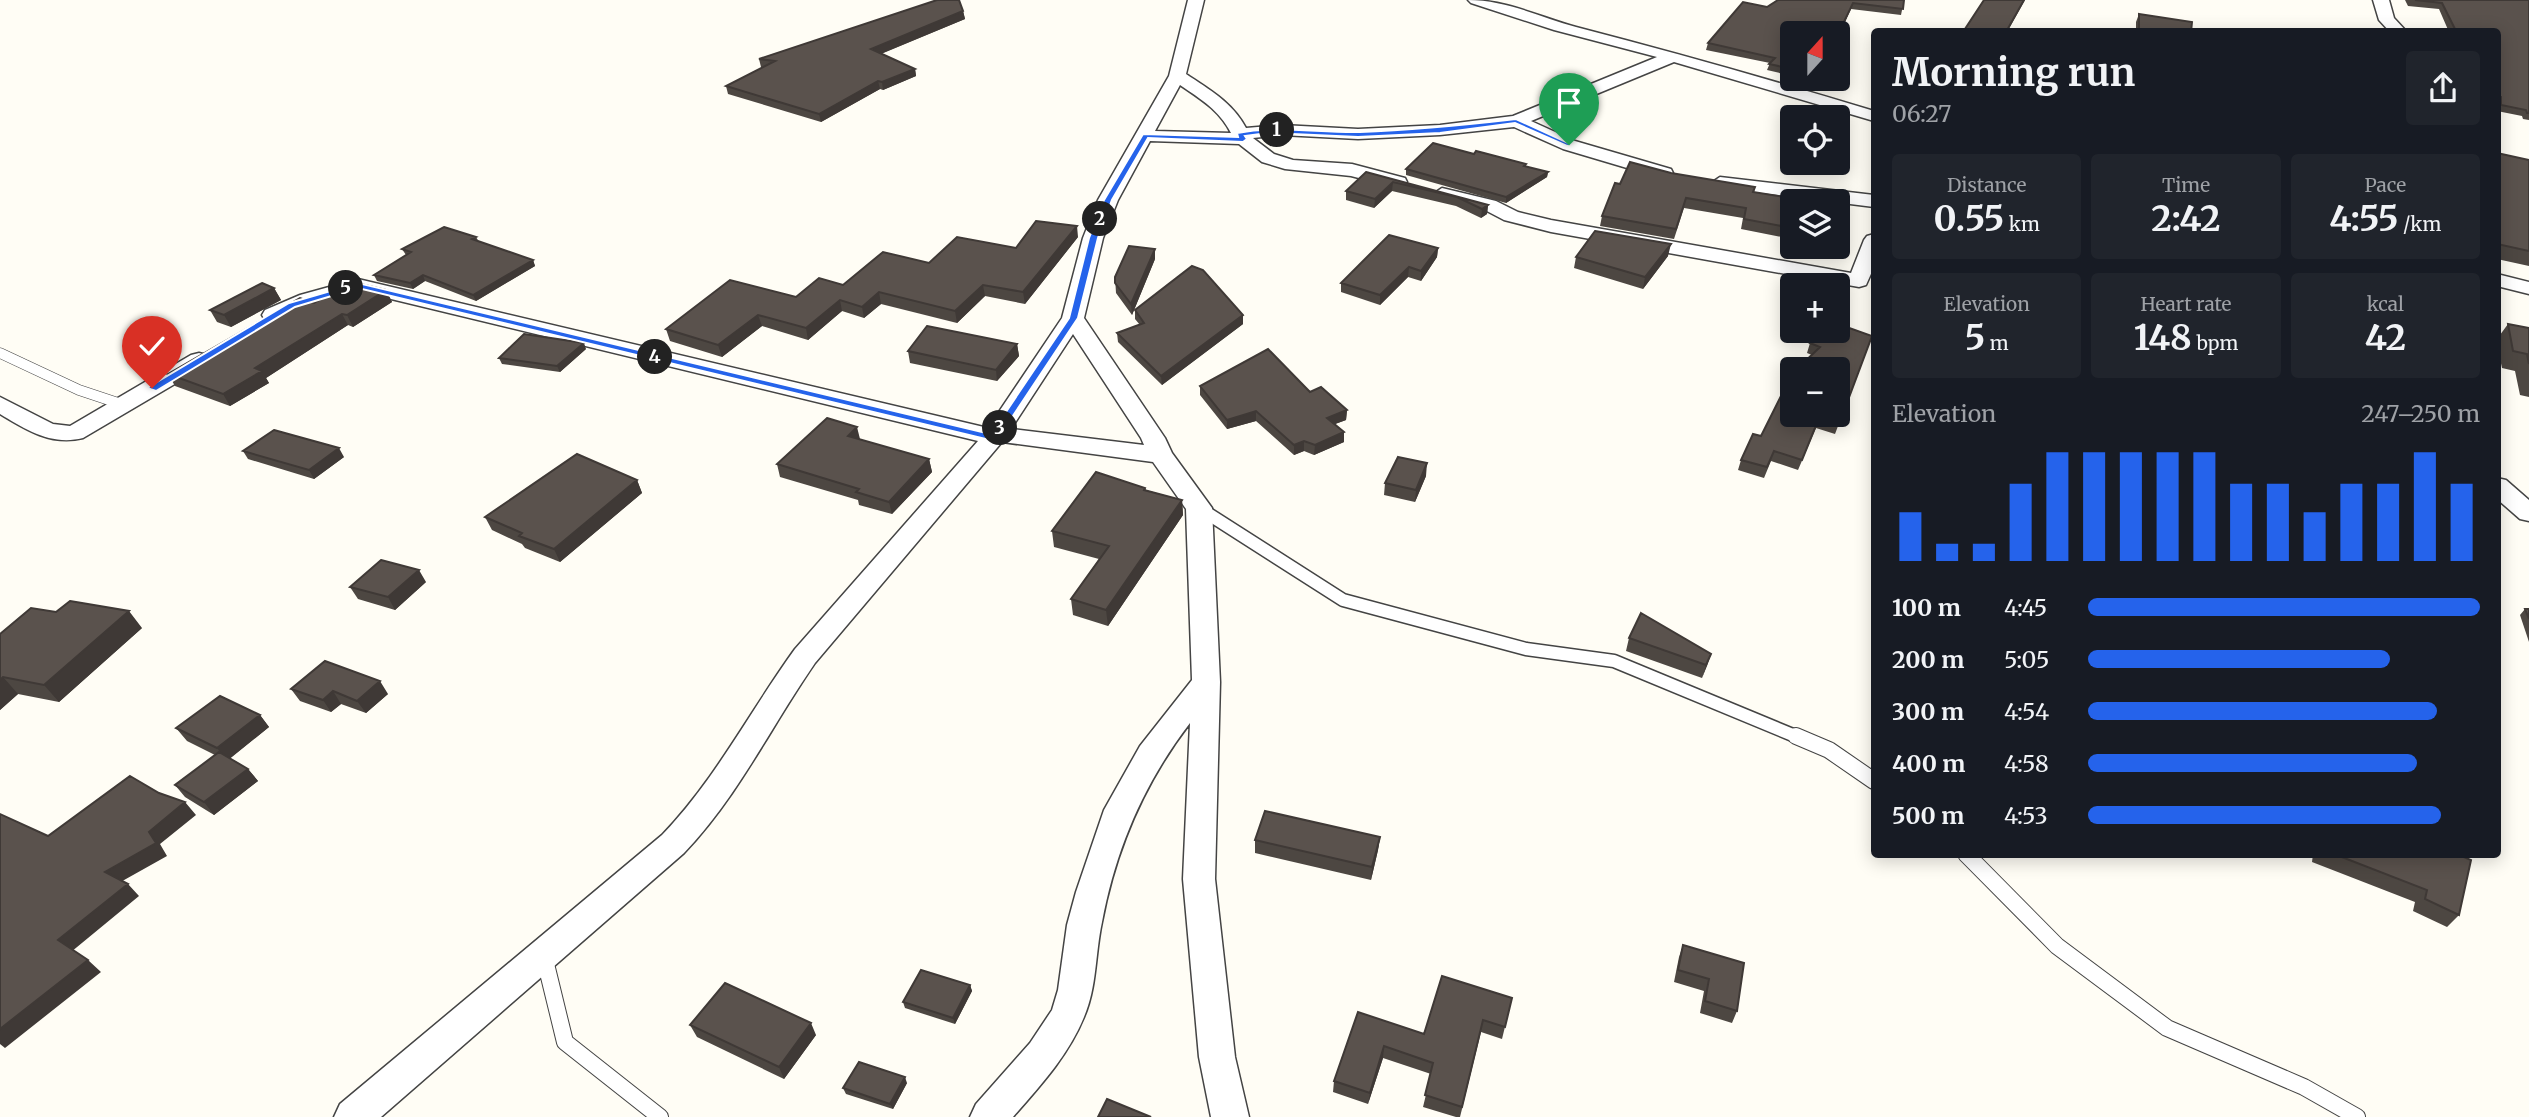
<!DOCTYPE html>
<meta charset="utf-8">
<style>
body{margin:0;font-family:Merriweather,serif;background:#20242c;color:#f1f3f6;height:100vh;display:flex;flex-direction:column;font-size:26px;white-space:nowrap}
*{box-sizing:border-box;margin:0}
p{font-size:23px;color:#9ea1a6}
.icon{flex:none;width:38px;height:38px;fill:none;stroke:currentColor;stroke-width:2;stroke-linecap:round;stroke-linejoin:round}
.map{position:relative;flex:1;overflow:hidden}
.panel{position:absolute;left:1871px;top:28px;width:630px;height:830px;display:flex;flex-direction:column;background:#171b24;border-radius:7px;box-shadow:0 4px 18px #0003}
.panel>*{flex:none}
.needle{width:46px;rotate:21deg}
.tools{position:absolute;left:1780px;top:21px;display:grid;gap:14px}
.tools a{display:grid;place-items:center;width:70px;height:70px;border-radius:7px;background:#171b24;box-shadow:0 4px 18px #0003;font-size:35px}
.pin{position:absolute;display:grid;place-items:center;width:60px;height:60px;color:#fff;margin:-72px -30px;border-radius:50% 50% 50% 0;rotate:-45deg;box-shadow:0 0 7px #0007}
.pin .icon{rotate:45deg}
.km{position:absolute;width:35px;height:35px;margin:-18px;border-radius:50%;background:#222;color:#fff;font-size:19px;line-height:35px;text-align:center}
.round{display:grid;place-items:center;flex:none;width:74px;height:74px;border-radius:7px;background:#20242c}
.headline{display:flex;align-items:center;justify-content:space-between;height:119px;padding:0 21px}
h1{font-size:38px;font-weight:700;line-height:52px}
.figures{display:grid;grid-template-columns:repeat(3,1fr);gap:10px;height:119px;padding:7px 21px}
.figures div{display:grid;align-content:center;border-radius:7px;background:#20242c;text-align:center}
.figures b{font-size:35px;font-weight:700}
.figures small{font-size:19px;font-weight:400}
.figures p{font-size:19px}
.chart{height:196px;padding:14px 21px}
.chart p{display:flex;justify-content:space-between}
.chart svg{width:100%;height:126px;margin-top:7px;stroke:#2563eb;stroke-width:6}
ul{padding:0 21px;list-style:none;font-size:23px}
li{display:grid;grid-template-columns:112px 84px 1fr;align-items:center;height:52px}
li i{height:18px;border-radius:9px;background:#2563eb}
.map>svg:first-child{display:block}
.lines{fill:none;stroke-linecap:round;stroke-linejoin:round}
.lane-far2-casing{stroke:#444;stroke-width:11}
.lane-far1-casing{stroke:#444;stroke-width:15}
.lane-casing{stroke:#444;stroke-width:18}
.street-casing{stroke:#444;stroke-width:3}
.lane-far2{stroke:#fff;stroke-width:10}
.lane-far1{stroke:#fff;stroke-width:12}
.lane{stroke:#fff;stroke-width:16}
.street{fill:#fff;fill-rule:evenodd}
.wall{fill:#4d4742}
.shaded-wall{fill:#3f3936}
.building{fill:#5a524d;stroke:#3f3936;stroke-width:2}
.route{fill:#2563eb;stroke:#fff;stroke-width:2}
</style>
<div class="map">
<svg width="2529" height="1117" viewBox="0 0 2529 1117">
<rect width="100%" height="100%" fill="#fffdf5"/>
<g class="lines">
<g class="lane-far2-casing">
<path id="lane-far2" d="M0 353 79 390 124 405"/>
</g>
<g class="lane-far1-casing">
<path id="lane-far1" d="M1199 508 1343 600 1526 649 1614 661 1800 738"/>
</g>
<g class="lane-casing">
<path id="lane" d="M1796 736 1829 750 1874 781
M1966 854 2057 946 2167 1028 2304 1087 2357 1117
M544 956 565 1042 660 1117"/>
</g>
<g class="street-casing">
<path id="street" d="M1188 0H1204L1186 74C1210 90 1232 102 1246 128L1282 125 1358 129 1440 125 1513 116 1657 57 1554 30 1471 3 1468 0C1506 0 1540 17 1576 27 1676 53 1775 81 1874 111V121L1674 62 1531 121 1575 141 1671 169 1673 173 1664 179 1563 149 1514 127 1440 135 1358 139 1282 135 1253 138 1274 154 1293 160 1352 164 1405 178 1407 182 1398 188 1351 176 1285 169 1262 162 1239 144 1150 141 1118 200 1103 238 1084 318 1165 438 1172 453 1212 508 1220 682 1215 879 1235 1057 1249 1117H1211L1199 1057 1183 879 1190 723C1144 783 1116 848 1102 922 1095 954 1097 987 1084 1017 1068 1056 1040 1086 1013 1117H970L976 1104 1030 1043 1052 1010 1058 990 1067 925 1076 892 1104 810 1140 746 1192 680 1186 509 1153 462 1002 442 815 663C770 728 739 795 684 853L381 1117H334L340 1104 662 835C716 779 750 711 795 649L978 441 358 291 314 303 281 320H265L262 315 265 310 300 295 358 279 988 428 1062 318 1083 238 1098 200 1169 76ZM1180 85C1202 100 1219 110 1231 133L1155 131ZM1073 334 1141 438 1144 445 1011 429Z
M2373 0H2389L2394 18 2407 32H2390L2379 20Z
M1720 177 1874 195V207L1713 187 1711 183Z
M1442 188 1496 201 1518 212 1551 220 1851 273 1864 240 1867 236 1874 234V267L1866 285 1859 287 1551 232 1504 220 1483 209 1435 198 1433 194Z
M2497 274 2529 282V294L2497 286Z
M199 353 207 355 210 360 207 365 83 438C52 446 26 430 0 414V397L53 424 70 426 191 355Z
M2497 478 2506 480 2529 500V521L2520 519 2497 499Z"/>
</g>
<use href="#lane-far2" class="lane-far2"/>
<use href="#lane-far1" class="lane-far1"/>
<use href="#lane" class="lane"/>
<use href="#street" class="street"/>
</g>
<path class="wall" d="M1904 0 1901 15 1851 9 1840 33 1838 36V33H1792V76L1767 70 1770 63 1706 50 1708 43 1767 7Z
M2405 0H2529V120L2523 119 2522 116 2497 111V32H2449L2439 9 2408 6Z
M963 11 965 19 881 54 915 69 916 76 883 90 880 89 821 122 728 94 726 86 763 67H761L759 59Z
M2139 14 2191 32H2136V22Z
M2497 153 2529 160V266L2497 259Z
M1526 167 1548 172 1547 177 1506 203 1406 175V169Z
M1366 172 1488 205 1487 214 1481 218 1456 206 1392 191 1374 208 1346 200V191Z
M1671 173 1755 187 1754 193 1792 201V239L1741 229 1743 218 1684 208 1674 239 1600 226 1602 216 1620 184Z
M476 237 479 242 533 260 535 266 476 301 425 281 413 289 377 281 374 275 406 255 402 249Z
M1078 237 1025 304 985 296 957 323 881 304 864 318 842 311 808 340 762 326 722 357 670 341 666 329 929 263Z
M1438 248 1437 257 1421 281 1408 277 1380 305 1341 292V283Z
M1668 256 1643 289 1574 268 1576 257Z
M1155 259 1132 315 1116 293 1115 277Z
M274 288 281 300 231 327 217 322 210 310Z
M386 290 392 302 353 327 348 325 266 378 269 383 230 406 175 386 168 374 314 303Z
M1135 310 1243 315V324L1162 385 1118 342 1117 333 1140 325 1135 319Z
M2508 324 2529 328V397L2520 395 2515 371 2502 368 2497 345V339Z
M1872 336 1835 434 1816 428 1798 470 1771 461 1764 478 1738 470 1741 460 1761 436 1812 355 1807 353 1810 343Z
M1017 344 1019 356 997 381 910 363 908 351Z
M586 349 560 372 502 364 499 358Z
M1200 386 1310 392 1347 410 1346 420 1335 424 1344 432V442L1314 455 1304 451 1294 455 1256 421 1227 429 1200 395Z
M860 439V440L929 459 932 472 892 514 859 505 858 500 780 477 777 464Z
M243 451 344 457 314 479 248 459Z
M1426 476 1415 502 1384 495 1385 483Z
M637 480 642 493 560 562 525 548 522 544 492 530 485 517Z
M1145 488 1146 490 1182 500 1183 515 1108 626 1073 615 1071 599 1099 559 1054 547 1052 531Z
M426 582 395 610 358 599 350 587Z
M2525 609H2529V642L2520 615Z
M142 628 59 702 18 694 0 710V634Z
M1629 638 1711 654 1702 678 1626 651Z
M291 689 388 694 366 713 341 704 331 712 300 701Z
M260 715 269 727 230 758 248 769 258 781 214 815 185 797 175 785 215 755 187 741 176 728Z
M1380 837 1378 850 1371 880 1255 853V840Z
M2313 854H2457L2459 915 2447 927 2413 911 2415 902 2312 862Z
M1683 945 1737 1011 1732 1023 1700 1013 1704 991 1674 982 1679 957Z
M970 985 972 991 955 1024 905 1008 903 1002Z
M1512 998 1502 1039 1481 1032 1460 1117H1456L1423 1107 1431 1074 1383 1058 1368 1104 1333 1092 1334 1081 1358 1012 1424 1034Z
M690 1025 816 1035 784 1079 697 1037Z
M907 1083 893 1109 846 1094 843 1088Z"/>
<path class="shaded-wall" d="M2024 0H2025L2007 32H2006Z
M1853 3 1840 33 1838 36V33H1836Z
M963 11 965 19 873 57 871 49Z
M915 69 916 76 883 90 882 82Z
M878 81 880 89 821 122 819 114Z
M1548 172 1547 177 1506 203V197Z
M1393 182 1392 191 1374 208 1375 199Z
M1488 205 1487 214 1481 218 1482 209Z
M1077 226 1078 237 1025 304 1023 292Z
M1671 244 1668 256 1643 289 1645 277Z
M1438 248 1437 257 1421 281V271Z
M1155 249V259L1132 315 1131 304Z
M533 260 535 266 476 301 473 295Z
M1409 267 1408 277 1380 305V295Z
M423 275 425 281 413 289 410 283Z
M983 285 985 296 957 323 955 311Z
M274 288 281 300 231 327 224 315Z
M386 290 392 302 353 327 347 315Z
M879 292 881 304 864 318 862 307Z
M840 300 842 311 808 340 806 328Z
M342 314 348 325 266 378 269 383 230 406 223 394 255 368Z
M758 315 762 326 722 357 718 345Z
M1243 315V324L1162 385 1161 376Z
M584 343 586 349 560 372 557 366Z
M1017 344 1019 356 997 381 996 370Z
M1347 410 1346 420 1327 427V418Z
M1256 411V421L1227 429V420Z
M857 427 860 439 851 449 848 436Z
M1344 432V442L1314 455 1315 445Z
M1304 441V451L1294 455V445Z
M339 448 344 457 314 479 309 470Z
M929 459 932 472 892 514 889 502Z
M1427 463 1426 476 1415 502 1416 490Z
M637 480 642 493 560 562 554 549Z
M1182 500 1183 515 1108 626 1106 610Z
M419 570 426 582 395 610 388 597Z
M129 611 142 628 59 702 44 685Z
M1711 654 1707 666 1702 678 1706 665Z
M3 677 18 694 0 710V680Z
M380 681 388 694 366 713 357 701Z
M333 691 341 704 331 712 323 700Z
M260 715 269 727 227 761 217 748Z
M248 769 258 781 214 815 204 802Z
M185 802 196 815 160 844 167 856 117 884 105 872 149 832Z
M1380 837 1378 850 1371 880 1372 867Z
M128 884 139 896 71 952 58 940Z
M88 960 101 972 5 1048 0 1044V1029Z
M970 985 972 991 955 1024 953 1018Z
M811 1023 816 1035 784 1079 779 1067Z
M1384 1046 1383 1058 1368 1104 1370 1093Z
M905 1077 907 1083 893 1109 890 1104Z"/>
<path class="building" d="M937 0H959L963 11 871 49 915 69 882 82 878 81 819 114 726 86 775 61 759 59Z
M1778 0H1904L1903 9 1853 3 1842 26 1836 33H1792V69L1769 64 1775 58 1708 43 1743 2 1767 7Z
M1984 0H2024L2006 32H1963Z
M2415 0H2529V113H2527L2526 110 2501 105V97L2497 96V32H2455V29L2442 3Z
M2139 14 2192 22 2191 32H2139Z
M1433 143 1474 154 1476 151 1526 164 1524 166 1548 172 1506 197 1406 169Z
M2497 153 2529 160V251L2497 244Z
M1630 162 1671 173 1755 187 1753 192 1810 201H1792V228L1744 219 1746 208 1686 198 1676 229 1602 216 1615 183 1620 184Z
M1366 172 1488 205 1482 209 1457 197 1393 182 1375 199 1346 191Z
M1036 221 1077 226 1023 292 983 285 955 311 879 292 862 307 840 300 806 328 758 315 718 345 666 329 730 280 796 297 819 278 843 285 883 252 929 263 957 237 1016 248Z
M444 227 476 237 472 239 533 260 473 295 423 275 410 283 374 275 411 252 402 249Z
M1595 231 1671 244 1645 277 1576 257Z
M1389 235 1438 248 1421 271 1409 267 1380 295 1341 283Z
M1129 246 1155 249 1131 304 1115 283V277Z
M1192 266 1203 270 1243 315 1161 376 1117 333 1144 323 1135 310Z
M352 282 386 290 347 315 342 314 255 368 262 371 223 394 168 374 300 298 314 303Z
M262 283 274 288 224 315 210 310Z
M1838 324 1872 336 1839 424 1819 418 1802 460 1774 451 1767 467 1741 460 1753 434 1761 436 1792 374V415H1838V369H1797L1820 347 1810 343 1821 331H1838Z
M2508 324 2529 328V364L2527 354 2513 351Z
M927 326 1017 344 996 370 908 351Z
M524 334 584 343 557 366 499 358Z
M1268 349 1310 392 1321 387 1347 410 1327 418 1344 432 1315 445 1304 441 1294 445 1256 411 1227 420 1200 386Z
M827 418 857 427 848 436 929 459 889 502 856 492 859 489 777 464Z
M274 430 339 448 309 470 243 451Z
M577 454 637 480 554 549 519 536 522 533 485 517Z
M1398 457 1427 463 1416 490 1385 483Z
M1096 472 1145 488 1144 490 1182 500 1106 610 1071 599 1109 546 1052 531Z
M381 560 419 570 388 597 350 587Z
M70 601 129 611 44 685 3 677 0 680V634L31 608 56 612Z
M2525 609H2529V619Z
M1641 613 1711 654 1706 665 1629 638Z
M325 661 380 681 357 701 333 691 323 700 291 689Z
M220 696 260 715 217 748 176 728Z
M219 752 248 769 204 802 175 785Z
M130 776 159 793 185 802 149 832 156 843 105 872 128 884 58 940 88 960 0 1029V814L48 836Z
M1265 811 1380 837 1372 867 1255 840Z
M2334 854H2457L2471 860 2459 915 2425 899 2427 890Z
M1683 945 1744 963 1737 1011 1705 1001 1709 979 1678 970Z
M921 970 970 985 953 1018 903 1002Z
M1442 976 1512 998 1505 1027 1483 1020 1462 1107 1425 1095 1433 1063 1384 1046 1370 1093 1334 1081 1358 1012 1424 1034Z
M725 983 811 1023 779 1067 690 1025Z
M859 1062 905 1077 890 1104 843 1088Z
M1107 1099 1151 1117H1098Z"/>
<path class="route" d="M1516 119 1573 145 1567 146 1515 123 1440 133 1358 137 1268 133 1245 136 1247 139 1243 142 1148 138 1112 200 1098 238 1078 318 997 440 994 441 358 288 295 307 156 391 147 388 289 303 358 283 991 434 1069 318 1089 238 1104 200 1143 134 1238 137 1237 133C1278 125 1319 133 1360 132 1413 130 1464 125 1516 119Z"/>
</svg>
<div class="tools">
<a><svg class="needle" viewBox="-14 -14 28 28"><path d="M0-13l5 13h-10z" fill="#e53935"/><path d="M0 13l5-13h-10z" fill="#9ea1a6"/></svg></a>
<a><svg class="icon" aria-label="locate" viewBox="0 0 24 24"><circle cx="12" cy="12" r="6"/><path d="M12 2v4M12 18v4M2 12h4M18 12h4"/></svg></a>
<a><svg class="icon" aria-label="layers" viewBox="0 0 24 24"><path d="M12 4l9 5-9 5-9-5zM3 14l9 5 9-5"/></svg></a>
<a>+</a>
<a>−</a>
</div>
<div class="pin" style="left:1569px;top:145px;background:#1e9e55"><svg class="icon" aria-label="arrive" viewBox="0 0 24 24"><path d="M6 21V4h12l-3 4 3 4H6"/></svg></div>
<div class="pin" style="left:152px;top:388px;background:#d93025"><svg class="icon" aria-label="check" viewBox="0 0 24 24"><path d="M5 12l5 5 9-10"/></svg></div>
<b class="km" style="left:1277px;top:130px">1</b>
<b class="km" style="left:1100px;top:219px">2</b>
<b class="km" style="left:1000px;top:428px">3</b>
<b class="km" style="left:655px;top:357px">4</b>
<b class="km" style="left:346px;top:288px">5</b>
<section class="panel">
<div class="headline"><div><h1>Morning run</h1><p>06:27</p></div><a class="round"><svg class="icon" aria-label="share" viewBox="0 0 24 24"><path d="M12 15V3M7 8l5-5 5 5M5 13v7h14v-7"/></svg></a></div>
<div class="figures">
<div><p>Distance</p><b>0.55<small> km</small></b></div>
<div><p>Time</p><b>2:42</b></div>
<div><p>Pace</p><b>4:55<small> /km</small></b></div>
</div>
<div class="figures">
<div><p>Elevation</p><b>5<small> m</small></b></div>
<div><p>Heart rate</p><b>148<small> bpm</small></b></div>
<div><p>kcal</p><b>42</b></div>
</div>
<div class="chart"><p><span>Elevation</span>247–250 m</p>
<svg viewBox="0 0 160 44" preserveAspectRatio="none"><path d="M5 44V27M15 44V38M25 44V38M35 44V17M45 44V6M55 44V6M65 44V6M75 44V6M85 44V6M95 44V17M105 44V17M115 44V27M125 44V17M135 44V17M145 44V6M155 44V17"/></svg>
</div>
<ul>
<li><b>100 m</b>4:45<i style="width:100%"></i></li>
<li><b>200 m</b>5:05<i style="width:77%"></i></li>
<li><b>300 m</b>4:54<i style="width:89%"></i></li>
<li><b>400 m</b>4:58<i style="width:84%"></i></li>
<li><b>500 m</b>4:53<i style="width:90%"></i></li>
</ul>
</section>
</div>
